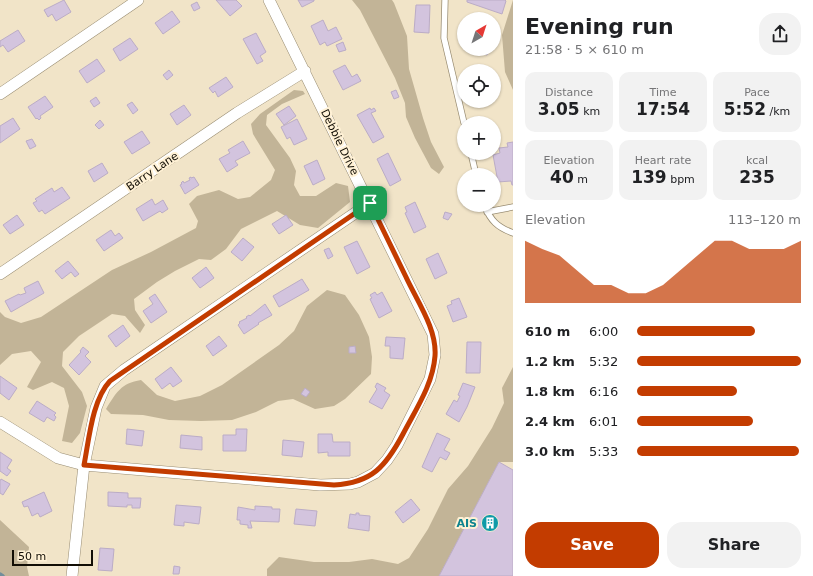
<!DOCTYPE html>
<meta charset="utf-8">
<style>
body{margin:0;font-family:"DejaVu Sans",sans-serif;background:#f2f2f2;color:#202124;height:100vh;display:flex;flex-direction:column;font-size:15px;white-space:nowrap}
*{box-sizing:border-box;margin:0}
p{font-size:13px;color:#757577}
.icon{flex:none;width:22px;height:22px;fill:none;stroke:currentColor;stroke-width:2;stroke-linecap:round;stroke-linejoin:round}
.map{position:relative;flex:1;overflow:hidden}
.sheet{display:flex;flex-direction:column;background:#fff;width:300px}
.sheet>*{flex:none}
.needle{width:26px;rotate:39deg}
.tools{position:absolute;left:457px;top:12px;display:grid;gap:8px}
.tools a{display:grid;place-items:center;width:44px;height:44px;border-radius:50%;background:#fff;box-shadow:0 1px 3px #0004;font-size:20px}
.scale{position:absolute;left:12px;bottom:10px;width:81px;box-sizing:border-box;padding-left:4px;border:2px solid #120e05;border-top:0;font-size:11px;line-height:14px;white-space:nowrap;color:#120e05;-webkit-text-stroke:3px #fff1d5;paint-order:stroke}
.pin{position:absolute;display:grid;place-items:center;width:34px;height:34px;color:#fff;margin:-17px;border-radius:8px;box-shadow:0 2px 6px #0006}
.round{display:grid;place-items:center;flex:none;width:42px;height:42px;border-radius:16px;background:#f2f2f2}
.overview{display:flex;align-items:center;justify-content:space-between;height:68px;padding:0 12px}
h1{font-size:22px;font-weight:800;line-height:30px}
.stats{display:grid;grid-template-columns:repeat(3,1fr);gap:6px;height:68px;padding:4px 12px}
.stats div{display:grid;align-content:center;border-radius:10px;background:#f2f2f2;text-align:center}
.stats b{font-size:17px;font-weight:800}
.stats small{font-size:11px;font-weight:400}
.stats p{font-size:11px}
.chart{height:112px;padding:8px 12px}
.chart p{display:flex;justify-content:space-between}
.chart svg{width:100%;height:72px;margin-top:4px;fill:#c33c00;opacity:.7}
.action{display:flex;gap:8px;margin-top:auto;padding:8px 12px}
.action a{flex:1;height:46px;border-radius:16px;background:#c33c00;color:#fff;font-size:16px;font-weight:800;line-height:46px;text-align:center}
.action a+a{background:#f2f2f2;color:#202124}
ul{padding:0 12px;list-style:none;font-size:13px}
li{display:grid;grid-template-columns:64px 48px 1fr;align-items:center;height:30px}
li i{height:10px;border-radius:5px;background:#c33c00}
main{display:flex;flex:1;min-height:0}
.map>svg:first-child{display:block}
.green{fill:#c2b497}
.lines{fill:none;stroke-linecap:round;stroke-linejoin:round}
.stream{stroke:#728e9a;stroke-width:3.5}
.building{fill:#d3c4de;stroke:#bbacc6}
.service-casing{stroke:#998d73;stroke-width:7}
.minor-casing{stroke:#998d73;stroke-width:12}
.service{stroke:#fff;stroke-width:5.5}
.minor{stroke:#fff;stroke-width:11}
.route-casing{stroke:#fff;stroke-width:8}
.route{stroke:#c33c00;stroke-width:5}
.labels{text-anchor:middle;stroke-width:4;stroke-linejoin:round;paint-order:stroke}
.street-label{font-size:11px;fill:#120e05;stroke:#fff1d5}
.culture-label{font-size:11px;font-weight:bold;fill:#0d838f;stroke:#fff1d5;text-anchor:end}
</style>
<main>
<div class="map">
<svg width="513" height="576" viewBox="0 0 513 576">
<rect width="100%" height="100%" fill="#f1e4c8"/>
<path class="green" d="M352 0H392L394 3 407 36 409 69 423 118 431 142 444 167 439 174 431 168 415 138 406 117 405 103 395 78 360 10Z
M513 0V90L505 72 502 35Z
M294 90 303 91 305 94 282 104 267 115 266 125 290 158 296 171 294 185 300 196H316L336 183 348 186 350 202 318 228 300 225 277 211 241 229 226 249 211 260 199 259 175 271 157 282 134 299 135 310 145 325 140 333 125 316 112 314 79 336 63 352 62 366 82 392 87 406 80 433 72 443 62 441 69 406 64 388 52 382 33 390 27 387 41 362 31 351 12 354 0 365V312L5 317 21 323 41 317 112 270 151 252 196 228 198 221 189 204 197 196 219 190 238 199 250 197 271 180 275 170 253 134 251 124 260 114Z
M327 290 345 295 359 315 369 337 372 357 371 374 345 399 334 406 315 409 293 399 278 401 256 412 232 420 201 421 169 420 143 415 111 414 106 409C116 393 121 383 141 380L157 395 175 401 200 396 222 385 279 345 294 331 307 306Z
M513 367V462H499L439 576H267V569L279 557 314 562H349L372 559 398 564 409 558 428 529 448 489 468 466 492 428 504 403 502 388Z
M0 520 29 547 27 567 29 576H0Z"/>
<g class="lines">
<path class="stream" d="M0 574 3 576"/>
</g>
<path class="building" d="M64 0 71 12 56 21 52 14 48 17 44 10Z
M216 0H236L242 6 230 16Z
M298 0H314V1L302 7Z
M467 0H505L506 1 502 14 467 2Z
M197 2 200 8 194 11 191 5Z
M416 5H430L429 33 414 32Z
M172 11 180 22 163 34 155 23Z
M323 20 328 31 336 27 342 39 327 46 325 42 320 45 311 26Z
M18 30 25 41 8 52 3 45 0 47V41Z
M256 33 266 52 260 56 263 61 257 64 243 39Z
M130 38 138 49 120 61 113 49Z
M343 42 346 50 339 52 336 45Z
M468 49H489L487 55Z
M97 59 105 71 87 83 79 71Z
M345 65 352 77 357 74 361 81 343 90 333 71Z
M169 70 173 75 167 80 163 75Z
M226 77 233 87 218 97 215 91 213 93 209 88Z
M396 90 399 97 394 99 391 92Z
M45 96 53 107 40 116 41 118 39 120 37 118 36 119 28 107Z
M96 97 100 103 94 107 90 101Z
M132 102 138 110 133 114 127 105Z
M184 105 191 115 177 125 170 114Z
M289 106 296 116 284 125 276 114Z
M370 108 371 110 374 108 376 111 371 113 384 137 373 143 357 115Z
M13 118 20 129 0 143V126Z
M297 119 307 139 294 145 290 137 287 139 281 127Z
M100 120 104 125 99 129 95 125Z
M142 131 150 143 132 154 124 142Z
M32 139 36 146 30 149 26 141Z
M243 141 250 153 235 161 238 165 227 172 219 159 230 153 228 150Z
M513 142V185H512L511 181 498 182 493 155 500 153 499 148 508 147 507 143Z
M388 153 401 180 390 186 377 159Z
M317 160 325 179 313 185 304 166Z
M102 163 108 173 94 182 88 171Z
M191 177V178L194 177 199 185 185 194 180 185 182 184 181 183 183 181 184 183 190 180 189 178Z
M62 187 70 198 45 214 42 210 39 212 33 203 37 201 35 199 52 188 54 192Z
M152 199 155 205 163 200 168 209 162 213 160 211 143 221 136 209Z
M415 202 426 227 414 233 405 213 407 212 405 207Z
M445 212 452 214 448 220 443 218Z
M17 215 24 225 10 234 3 225Z
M286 215 293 225 279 234 272 224Z
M111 230 115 236 119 233 123 238 104 251 96 240Z
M243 238 254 247 242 261 231 252Z
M357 241 370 267 357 274 344 247Z
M329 248 333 256 328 259 324 250Z
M438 253 447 273 435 279 426 259Z
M68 261 79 274 75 277 71 272 62 279 55 271Z
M206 267 214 278 200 288 192 278Z
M302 279 309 290 279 307 273 296Z
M38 281 44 293 11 312 5 301 19 294 20 295 26 293 24 288Z
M375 292 377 295 382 292 392 311 379 318 370 299 372 298 370 295Z
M155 294 167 312 151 323 143 311 153 304 149 298Z
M459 298 467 317 453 322 447 306 452 304 451 301Z
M265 304 272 315 258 323 259 324 244 334 238 325 240 323 239 322 247 318 246 317 249 315 250 316Z
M123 325 130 336 116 347 108 336Z
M219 336 227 346 213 356 206 346Z
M386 337 405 338 403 359 390 358V346H385Z
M467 342H481L480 373H466Z
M355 346 356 353H349V347Z
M83 347 89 352 85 356 91 362 79 375 69 365 81 352 80 351Z
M171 367 182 381 173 387 170 383 162 389 155 379Z
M0 376 17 388 9 400 0 393Z
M377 383 386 388 384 391 390 395 382 409 369 402 377 389 375 387Z
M463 383 475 387 467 407 459 422 446 414 454 400 457 402 460 396 458 395Z
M305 388 310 392 306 397 301 394Z
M37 401 56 413 54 415 56 417 54 421 47 417 44 422 29 413Z
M127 429 144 431 142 446 126 444Z
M236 429H247L246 451H223V435H236Z
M437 433 450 439 444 450 450 453 446 460 440 457 432 472 422 467Z
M318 434H332L333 442H350V456H328V452L318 453Z
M181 435 202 437V450L180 448Z
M283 440 304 442 302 457 282 455Z
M0 452 12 460 7 468 11 471 7 476 0 471Z
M499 462 513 470V576H439Z
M1 479 10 484 3 495 0 493V481Z
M44 492 52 511 40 517 38 513 32 516 28 506 24 507 22 502Z
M108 492 128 493V498H141L140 508H132V505H127V507L108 506Z
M411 499 420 510 403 523 395 512Z
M176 505 201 507 199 524 184 522V526L174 525Z
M255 506 272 507V509H280L279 522 250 521 252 528H248V525L240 524V520H237L238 507 255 510Z
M296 509 317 511 315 526 294 524Z
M356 513H359V515L370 516 369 531 348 528 350 514 356 515Z
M100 548 114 549 112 571 98 570Z
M174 566 180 567 179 574H173Z"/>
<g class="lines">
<g class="service-casing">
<path id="service" d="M445 0 444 38 464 123
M471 153 476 175
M484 205C491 221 497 227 513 233
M487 212 513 207"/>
</g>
<g class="minor-casing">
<path id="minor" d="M0 94 138 0
M0 274 237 113 305 71
M0 422 58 458 84 465 320 485 350 484 358 482 375 473 387 460 397 445 430 379 435 355 433 334 269 0
M72 576 84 465 96 408 105 386 124 370 370 203"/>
</g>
<use href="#service" class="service"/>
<use href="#minor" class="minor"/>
</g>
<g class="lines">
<g class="route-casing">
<path id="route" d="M370 203C382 228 394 252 406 277 417 301 437 329 435 356 433 384 416 409 403 434 386 466 372 483 334 485L84 465C89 440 92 400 110 381Z"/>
</g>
<use href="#route" class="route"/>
</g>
<defs>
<g id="building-disc" transform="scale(0.9)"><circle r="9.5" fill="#0f9aa8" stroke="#fff1d5"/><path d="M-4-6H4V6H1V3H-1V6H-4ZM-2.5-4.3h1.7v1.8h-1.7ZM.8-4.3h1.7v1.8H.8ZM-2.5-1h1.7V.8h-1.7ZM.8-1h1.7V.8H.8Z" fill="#fff"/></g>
</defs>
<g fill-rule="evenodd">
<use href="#building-disc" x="490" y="523"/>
</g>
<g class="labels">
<g class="street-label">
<text transform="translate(340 142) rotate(64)" y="4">Debbie Drive</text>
<text transform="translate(152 171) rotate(-34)" y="4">Barry Lane</text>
</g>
<g class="culture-label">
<text x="477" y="527">AIS</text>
</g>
</g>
</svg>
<div class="tools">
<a><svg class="needle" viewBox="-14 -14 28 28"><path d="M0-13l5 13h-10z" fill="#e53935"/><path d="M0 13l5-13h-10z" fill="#757577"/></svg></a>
<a><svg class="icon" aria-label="locate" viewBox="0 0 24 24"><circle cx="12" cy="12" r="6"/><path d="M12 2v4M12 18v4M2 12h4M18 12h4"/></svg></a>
<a>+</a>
<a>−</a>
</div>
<div class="scale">50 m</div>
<div class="pin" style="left:370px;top:203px;background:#1e9e55"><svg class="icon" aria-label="arrive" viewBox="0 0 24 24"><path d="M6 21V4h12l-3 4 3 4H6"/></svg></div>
</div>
<section class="sheet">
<div class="overview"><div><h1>Evening run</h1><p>21:58 · 5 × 610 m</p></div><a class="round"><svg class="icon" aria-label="share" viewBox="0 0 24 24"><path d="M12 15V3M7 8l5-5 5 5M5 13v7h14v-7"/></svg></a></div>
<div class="stats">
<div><p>Distance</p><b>3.05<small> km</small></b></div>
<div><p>Time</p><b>17:54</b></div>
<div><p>Pace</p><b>5:52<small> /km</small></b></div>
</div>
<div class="stats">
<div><p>Elevation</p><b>40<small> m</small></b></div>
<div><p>Heart rate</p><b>139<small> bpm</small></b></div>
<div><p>kcal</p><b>235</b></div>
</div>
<div class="chart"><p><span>Elevation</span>113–120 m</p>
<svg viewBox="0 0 160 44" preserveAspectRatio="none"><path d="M0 44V6L10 11L20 15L30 24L40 33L50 33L60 38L70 38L80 33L90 24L100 15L110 6L120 6L130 11L140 11L150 11L160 6V44z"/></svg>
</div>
<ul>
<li><b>610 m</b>6:00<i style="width:72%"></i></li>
<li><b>1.2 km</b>5:32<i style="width:100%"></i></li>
<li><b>1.8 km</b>6:16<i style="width:61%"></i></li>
<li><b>2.4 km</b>6:01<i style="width:71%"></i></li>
<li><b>3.0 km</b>5:33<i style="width:99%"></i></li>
</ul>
<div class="action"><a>Save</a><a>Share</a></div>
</section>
</main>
